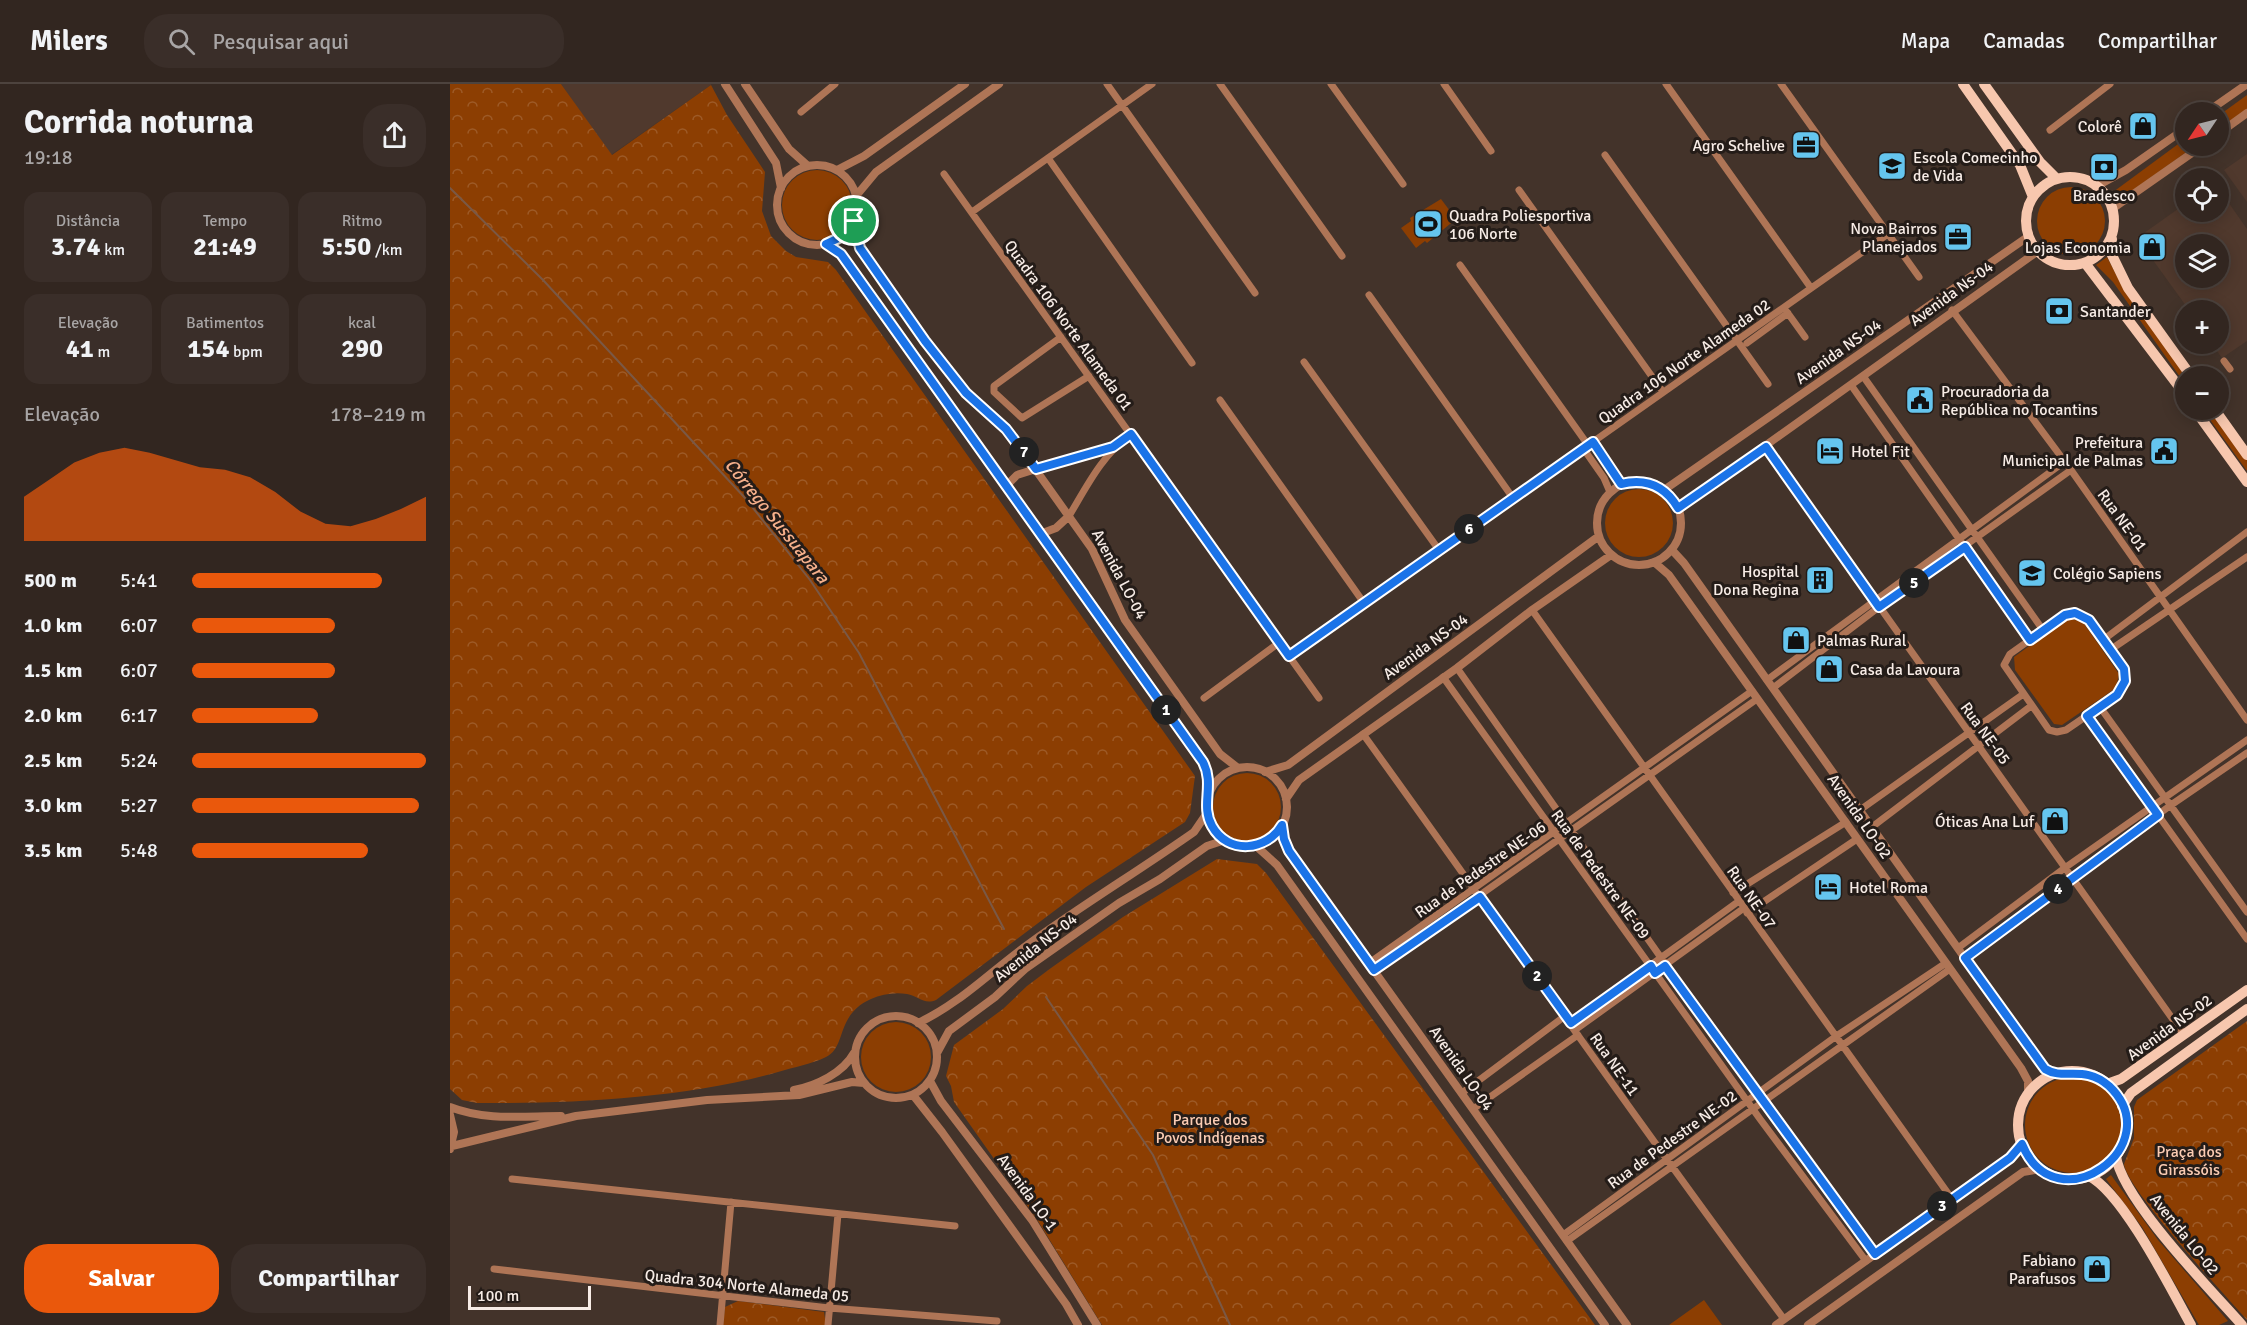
<!DOCTYPE html>
<html lang="pt">
<meta charset="utf-8">
<style>
body{margin:0;font-family:Signika,sans-serif;background:#3a2e29;color:#f1f3f6;height:100vh;display:flex;flex-direction:column;font-size:22px;white-space:nowrap}
*{box-sizing:border-box;margin:0}
p{font-size:20px;color:#a8a5a5}
.icon{flex:none;width:33px;height:33px;fill:none;stroke:currentColor;stroke-width:2;stroke-linecap:round;stroke-linejoin:round}
.map{position:relative;flex:1;overflow:hidden}
.panel{display:flex;flex-direction:column;background:#322620;width:450px}
.panel>*{flex:none}
.needle{width:39px;rotate:235deg}
.buttons{position:absolute;left:1725px;top:18px;display:grid;gap:12px}
.buttons a{display:grid;place-items:center;width:54px;height:54px;border-radius:50%;background:#322620;box-shadow:0 3px 15px #0003,0 0 0 2px #4d433e;font-size:30px}
.scale{position:absolute;left:18px;bottom:15px;width:123px;box-sizing:border-box;padding-left:6px;border:3px solid #f7ece6;border-top:0;font-size:16px;line-height:21px;white-space:nowrap;color:#f7ece6;-webkit-text-stroke:4px #241c18;paint-order:stroke}
.pin{position:absolute;display:grid;place-items:center;width:51px;height:51px;color:#fff;margin:-26px;border:3px solid #fff;border-radius:50%;box-shadow:0 2px 6px #0007}
.km{position:absolute;width:30px;height:30px;margin:-15px;border-radius:50%;background:#222;color:#fff;font-size:16px;line-height:30px;text-align:center}
.round{display:grid;place-items:center;flex:none;width:63px;height:63px;border-radius:24px;background:#3a2e29}
.overview{display:flex;align-items:center;justify-content:space-between;height:102px;padding:0 24px}
h1{font-size:33px;font-weight:800;line-height:45px}
.figures{display:grid;grid-template-columns:repeat(3,1fr);gap:9px;height:102px;padding:6px 24px}
.figures div{display:grid;align-content:center;border-radius:15px;background:#3a2e29;text-align:center}
.figures b{font-size:26px;font-weight:800}
.figures small{font-size:16px;font-weight:400}
.figures p{font-size:16px}
.chart{height:168px;padding:12px 24px}
.chart p{display:flex;justify-content:space-between}
.chart svg{width:100%;height:108px;margin-top:6px;fill:#ea580c;opacity:.7}
.cta{display:flex;gap:12px;margin-top:auto;padding:12px 24px}
.cta a{flex:1;height:69px;border-radius:24px;background:#ea580c;color:#fff;font-size:24px;font-weight:800;line-height:69px;text-align:center}
.cta a+a{background:#3a2e29;color:#f1f3f6}
ul{padding:0 24px;list-style:none;font-size:20px}
li{display:grid;grid-template-columns:96px 72px 1fr;align-items:center;height:45px}
li i{height:15px;border-radius:8px;background:#ea580c}
header{display:flex;align-items:center;gap:36px;box-sizing:border-box;height:84px;padding:0 30px;background:#322620;border-bottom:2px solid #4d433e}
header strong{font-size:28px}
nav{display:flex;gap:33px;margin-inline-start:auto;font-size:21px}
.search{width:420px;height:54px;background:#3a2e29;display:flex;align-items:center;gap:15px;box-sizing:border-box;padding:0 21px;border-radius:24px;color:#a8a5a5;font-size:22px}
main{display:flex;flex:1;min-height:0}
.map>svg:first-child{display:block}
.built{fill:#50392d;fill-rule:evenodd}
.grass{fill:#8c3e02}
.forest{fill:url(#forest-crowns)}
.lines{fill:none;stroke-linecap:round;stroke-linejoin:round}
.stream{stroke:#7a5845;stroke-width:2}
.minor{stroke:#af7556;stroke-width:7}
.tertiary{stroke:#af7556;stroke-width:8}
.primary{stroke:#f7c7ae;stroke-width:10}
.route-casing{stroke:#fff;stroke-width:12}
.route{stroke:#1a73e8;stroke-width:8}
.labels{text-anchor:middle;stroke-width:6;stroke-linejoin:round;paint-order:stroke}
.poi-label{font-size:16px;fill:#f7ece6;stroke:#241c18;text-anchor:start}
.street-label{font-size:16px;fill:#f7ece6;stroke:#241c18}
.park-label{font-size:16px;fill:#fbccb3;stroke:#241c18}
.water-label{font-size:18px;font-style:italic;fill:#f6b08b;stroke:#241c18}
</style>
<header>
<strong>Milers</strong>
<div class="search"><svg class="icon" aria-label="search" viewBox="0 0 24 24"><circle cx="10" cy="10" r="6"/><path d="M15 15l6 6"/></svg>Pesquisar aqui</div>
<nav><a>Mapa</a><a>Camadas</a><a>Compartilhar</a></nav>
</header>
<main>
<section class="panel">
<div class="overview"><div><h1>Corrida noturna</h1><p>19:18</p></div><a class="round"><svg class="icon" aria-label="share" viewBox="0 0 24 24"><path d="M12 15V3M7 8l5-5 5 5M5 13v7h14v-7"/></svg></a></div>
<div class="figures">
<div><p>Distância</p><b>3.74<small> km</small></b></div>
<div><p>Tempo</p><b>21:49</b></div>
<div><p>Ritmo</p><b>5:50<small> /km</small></b></div>
</div>
<div class="figures">
<div><p>Elevação</p><b>41<small> m</small></b></div>
<div><p>Batimentos</p><b>154<small> bpm</small></b></div>
<div><p>kcal</p><b>290</b></div>
</div>
<div class="chart"><p><span>Elevação</span>178–219 m</p>
<svg viewBox="0 0 160 44" preserveAspectRatio="none"><path d="M0 44V26L10 19L20 12L30 8L40 6L50 8L60 11L70 14L80 15L90 18L100 24L110 32L120 37L130 38L140 35L150 31L160 26V44z"/></svg>
</div>
<ul>
<li><b>500 m</b>5:41<i style="width:81%"></i></li>
<li><b>1.0 km</b>6:07<i style="width:61%"></i></li>
<li><b>1.5 km</b>6:07<i style="width:61%"></i></li>
<li><b>2.0 km</b>6:17<i style="width:54%"></i></li>
<li><b>2.5 km</b>5:24<i style="width:100%"></i></li>
<li><b>3.0 km</b>5:27<i style="width:97%"></i></li>
<li><b>3.5 km</b>5:48<i style="width:75%"></i></li>
</ul>
<div class="cta"><a>Salvar</a><a>Compartilhar</a></div>
</section>
<div class="map">
<svg width="1797" height="1241" viewBox="0 0 1797 1241">
<defs>
<pattern id="forest-crowns" width="20" height="18" patternUnits="userSpaceOnUse" patternTransform="scale(1.5)"><rect width="20" height="18" fill="#8c3e02"/><path d="M2 6a3 3 0 1 1 6 0M12 15a3 3 0 1 1 6 0" fill="none" stroke="#9d5a27"/></pattern>
</defs>
<rect width="100%" height="100%" fill="#43332a"/>
<path class="built" d="M111 0H261V1L161 71Z
M1797 70V118L1774 86Z
M1769 105 1797 145V257L1772 274 1762 260H1768V226H1739L1687 154 1735 120 1736 128H1768ZM1768 160V194H1736V160Z"/>
<path class="grass" d="M1797 11V25L1769 45 1768 32Z
M1735 55 1736 62H1745L1665 119 1659 111Z
M332 121a35 35 0 1 1 70 0a35 35 0 1 1-70 0Z
M1587 137a34 34 0 1 1 68 0a34 34 0 1 1-68 0Z
M991 115 1006 135 977 159 975 157 966 164 951 144 961 137 960 134Z
M1657 173 1668 194 1736 292 1735 300 1663 198 1646 181Z
M1753 326H1761L1797 376V387Z
M1155 439a34 34 0 1 1 68 0a34 34 0 1 1-68 0Z
M1618 534 1633 538 1669 590 1666 604 1612 641 1604 640 1565 586 1564 573Z
M763 723a34 34 0 1 1 68 0a34 34 0 1 1-68 0Z
M411 973a35 35 0 1 1 70 0a35 35 0 1 1-70 0Z
M1575 1041a48 48 0 1 1 96 0a48 48 0 1 1-96 0Z
M1661 1091 1708 1156 1778 1237 1769 1241H1749L1692 1143 1656 1095Z
M1254 1216 1272 1241H1219Z"/>
<path class="forest" d="M0 0H111L162 71 261 1 277 31 315 88 312 127 321 152 336 167 346 173 378 178 386 186 745 692 740 729 735 738 636 803 486 916C474 921 468 912 457 910 445 908 432 910 421 915 385 931 397 963 376 973 362 980 344 983 328 988 237 1014 122 1020 27 1019L12 1016 0 1005Z
M767 775 807 780 816 789 1145 1241H652L588 1137 504 1018 501 1002 496 992 504 961 553 925 577 902 601 884 673 833Z
M1797 937V1236C1776 1212 1676 1104 1674 1080L1684 1054V1023L1687 1016Z
M288 1217 374 1228 376 1241H273L275 1223Z"/>
<g class="lines">
<path class="stream" d="M0 104 93 196 295 414 360 496 409 569 554 845
M596 913 703 1071 780 1241"/>
<path class="minor" d="M657 0 805 209
M770 0 892 172
M881 0 953 100
M994 0 1041 67
M1216 0 1361 204
M1331 0 1469 193
M351 28 385 0
M1600 46 1660 0
M1155 71 1318 300
M598 74 742 279
M494 90 869 614
M1069 106 1213 308
M522 128 702 0
M1010 181 1138 361
M919 211 1063 414
M1502 226 1621 386 1797 636
M1337 228 1355 253
M611 253 544 302V308L572 334 639 292
M1297 259 1338 229
M1774 277 1780 285
M854 278 989 466
M1413 292 1593 546
M1401 301 1580 556
M770 316 914 519
M1143 358 1171 400
M1316 363 1734 951
M1133 364 1154 394 1160 408
M586 385 664 363
M619 432C637 402 652 371 681 350
M1082 526 1502 1115
M1625 529 1639 535 1674 585 1675 597 1667 611 1616 646 1607 648 1599 646 1554 581 1560 570 1615 531Z
M1653 556 1797 448
M1660 566 1797 473
M839 572 1438 150
M1007 584 1307 1010 1425 1170
M993 593 1310 1035 1416 1177
M1317 596 1614 378
M1323 604 1429 523 1621 386
M754 614 830 558
M1650 623 1797 828
M1637 632 1797 855
M913 650C1054 845 1190 1043 1334 1235
M1410 726 1572 611
M1422 743 1581 622
M1283 809 1396 738
M1297 829 1407 755
M1508 864 1616 783 1797 656
M1515 874 1721 721 1797 669
M919 879 1302 607
M924 886 1307 615
M1121 939 1289 817
M1125 946 1294 824
M1012 1009 1115 932
M1023 1025 1128 951
M62 1095 505 1142
M1113 1151 1385 953 1496 879
M1117 1157 1500 885
M44 1185 379 1224 547 1237
M270 1241 281 1118
M378 1241 388 1130"/>
<path class="tertiary" d="M275 0 326 79 331 104
M295 0 339 65 358 82
M1757 28 1797 0
M1768 50 1797 29
M327 121a40 40 0 1 1 80 0a40 40 0 1 1-80 0Z
M387 86 414 72 515 0
M1647 102 1676 86 1736 44
M406 112 426 88 549 0
M1662 125 1752 62
M404 137 410 164 485 270 516 309 550 339 566 358 642 465 675 536 770 670 788 684
M376 160 391 170 753 678 760 707
M1147 439a42 42 0 1 1 84 0a42 42 0 1 1-84 0Z
M556 402 567 391 586 385
M1214 406 1579 152
M1228 424 1588 167
M590 450 606 444 619 432
M1222 466 1234 479 1588 977 1595 985 1606 990
M1204 478 1219 491 1571 984 1578 997V1010
M757 723a40 40 0 1 1 80 0a40 40 0 1 1-80 0Z
M815 688 838 681 1149 452
M836 715 849 696 1007 584 1082 526 1161 471
M832 741 835 759 845 776 1177 1241
M806 762 827 781 1155 1241
M405 973a41 41 0 1 1 82 0a41 41 0 1 1-82 0Z
M468 939C511 919 542 886 580 859 634 820 690 786 744 748L757 729
M487 969 499 947 545 913 575 885 669 819 710 795 757 762 775 756
M480 997 491 1017 582 1136 647 1241
M344 1006C366 1002 393 989 404 969
M463 1011 492 1048 616 1220 628 1241
M0 1023C35 1037 74 1032 111 1032
M0 1031 4 1048 0 1065
M2 1062 126 1032 257 1016 349 1011 402 998 414 999
M1326 1241 1560 1074 1572 1060
M1358 1241 1573 1088 1591 1085"/>
<path class="primary" d="M1513 0 1570 81 1583 113
M1534 0 1590 78 1607 95
M1576 137a44 44 0 1 1 88 0a44 44 0 1 1-88 0Z
M1662 155 1661 169 1678 204 1741 292
M1635 179 1736 312
M1745 326 1797 398
M1765 326 1797 371
M1568 1041a54 54 0 1 1 108 0a54 54 0 1 1-108 0Z
M1657 1000 1671 995 1797 906
M1672 1022 1681 1009 1797 925
M1666 1072C1671 1114 1761 1206 1792 1241
M1639 1092C1673 1109 1721 1205 1741 1241"/>
</g>
<g class="lines">
<g class="route-casing">
<path id="route" d="M404 137 410 164 475 257 516 309 556 345 586 385 663 363 681 350 839 572 1143 358 1171 400C1196 394 1215 402 1228 424L1316 363 1429 523 1515 463 1580 556 1615 531 1625 529 1639 536 1674 585 1675 597 1667 611 1637 632 1708 731 1515 874 1595 985C1614 997 1634 980 1659 1002 1721 1061 1606 1143 1572 1060L1560 1074 1425 1170 1215 882 1205 889 1201 882 1121 939 1030 813 924 886 839 767 834 755 832 741C817 767 778 771 762 742 750 721 765 701 753 678L391 170 376 160 393 152Z"/>
</g>
<use href="#route" class="route"/>
</g>
<defs>
<g id="shop-square" transform="scale(1.5)"><rect x="-9" y="-9" width="18" height="18" rx="4" fill="#65c5ee" stroke="#241c18"/><path d="M-5-2.5h2.3a2.7 3.5 0 0 1 5.4 0H5L5.5 6h-11ZM-1.5-2.5h3a1.5 2.3 0 0 0-3 0Z" fill="#111"/></g>
<g id="office-square" transform="scale(1.5)"><rect x="-9" y="-9" width="18" height="18" rx="4" fill="#65c5ee" stroke="#241c18"/><path d="M-6-3h4V-5.5h4V-3h4V5H-6ZM-1-4.5V-3h2v-1.5ZM-6 0V1H6V0Z" fill="#111"/></g>
<g id="school-square" transform="scale(1.5)"><rect x="-9" y="-9" width="18" height="18" rx="4" fill="#65c5ee" stroke="#241c18"/><path d="M0-5L7-2L0 1L-7-2ZM-4 1L0 2.5L4 1V4Q0 6-4 4Z" fill="#111"/></g>
<g id="bank-square" transform="scale(1.5)"><rect x="-9" y="-9" width="18" height="18" rx="4" fill="#65c5ee" stroke="#241c18"/><path d="M-6-4H6V4H-6ZM0-2.3a2.3 2.3 0 1 0 0 4.6a2.3 2.3 0 1 0 0-4.6Z" fill="#111"/></g>
<g id="stadium-square" transform="scale(1.5)"><rect x="-9" y="-9" width="18" height="18" rx="4" fill="#65c5ee" stroke="#241c18"/><path d="M0-5a6.5 5 0 1 0 0 10a6.5 5 0 1 0 0-10ZM-3.5-1.8h7v3.6h-7Z" fill="#111"/></g>
<g id="civic-square" transform="scale(1.5)"><rect x="-9" y="-9" width="18" height="18" rx="4" fill="#65c5ee" stroke="#241c18"/><path d="M-.6-6.5H3V-4.5H.6V-3L4-1V1h2V6H-6V1h2V-1L-.6-3ZM-1.2 2.5V6h2.4V2.5Z" fill="#111"/></g>
<g id="hotel-square" transform="scale(1.5)"><rect x="-9" y="-9" width="18" height="18" rx="4" fill="#65c5ee" stroke="#241c18"/><path d="M-6-4.5h1.5V1H6V5H4.5V3h-9V5H-6ZM-4 0a1.8 1.8 0 1 1 3.6 0ZM.5 0V-2.5h3Q6-2.5 6 0Z" fill="#111"/></g>
<g id="building-square" transform="scale(1.5)"><rect x="-9" y="-9" width="18" height="18" rx="4" fill="#65c5ee" stroke="#241c18"/><path d="M-4-6H4V6H1V3H-1V6H-4ZM-2.5-4.3h1.7v1.8h-1.7ZM.8-4.3h1.7v1.8H.8ZM-2.5-1h1.7V.8h-1.7ZM.8-1h1.7V.8H.8Z" fill="#111"/></g>
</defs>
<g fill-rule="evenodd">
<use href="#shop-square" x="1693" y="42"/>
<use href="#office-square" x="1356" y="61"/>
<use href="#school-square" x="1442" y="82"/>
<use href="#bank-square" x="1654" y="83"/>
<use href="#stadium-square" x="978" y="140"/>
<use href="#office-square" x="1508" y="153"/>
<use href="#shop-square" x="1702" y="163"/>
<use href="#bank-square" x="1609" y="227"/>
<use href="#civic-square" x="1470" y="316"/>
<use href="#hotel-square" x="1380" y="367"/>
<use href="#civic-square" x="1714" y="367"/>
<use href="#school-square" x="1582" y="489"/>
<use href="#building-square" x="1370" y="496"/>
<use href="#shop-square" x="1346" y="556"/>
<use href="#shop-square" x="1379" y="585"/>
<use href="#shop-square" x="1605" y="737"/>
<use href="#hotel-square" x="1378" y="803"/>
<use href="#shop-square" x="1647" y="1185"/>
</g>
<g class="labels">
<g class="poi-label">
<text x="1672" y="48" text-anchor="end">Colorê</text>
<text x="1335" y="67" text-anchor="end">Agro Schelive</text>
<text x="1463" y="79">Escola Comecinho<tspan x="1463" dy="18">de Vida</tspan></text>
<text x="1654" y="117" text-anchor="middle">Bradesco</text>
<text x="999" y="137">Quadra Poliesportiva<tspan x="999" dy="18">106 Norte</tspan></text>
<text x="1487" y="150" text-anchor="end">Nova Bairros<tspan x="1487" dy="18">Planejados</tspan></text>
<text x="1681" y="169" text-anchor="end">Lojas Economia</text>
<text x="1630" y="233">Santander</text>
<text x="1491" y="313">Procuradoria da<tspan x="1491" dy="18">República no Tocantins</tspan></text>
<text x="1693" y="364" text-anchor="end">Prefeitura<tspan x="1693" dy="18">Municipal de Palmas</tspan></text>
<text x="1401" y="373">Hotel Fit</text>
<text x="1349" y="493" text-anchor="end">Hospital<tspan x="1349" dy="18">Dona Regina</tspan></text>
<text x="1603" y="495">Colégio Sapiens</text>
<text x="1367" y="562">Palmas Rural</text>
<text x="1400" y="591">Casa da Lavoura</text>
<text x="1584" y="743" text-anchor="end">Óticas Ana Luf</text>
<text x="1399" y="809">Hotel Roma</text>
<text x="1626" y="1182" text-anchor="end">Fabiano<tspan x="1626" dy="18">Parafusos</tspan></text>
</g>
<g class="street-label">
<text transform="translate(1501 209) rotate(-36)" y="6">Avenida Ns-04</text>
<text transform="translate(619 241) rotate(54)" y="6">Quadra 106 Norte Alameda 01</text>
<text transform="translate(1388 267) rotate(-35)" y="6">Avenida NS-04</text>
<text transform="translate(1234 277) rotate(-35)" y="6">Quadra 106 Norte Alameda 02</text>
<text transform="translate(1673 436) rotate(54)" y="6">Rua NE-01</text>
<text transform="translate(670 490) rotate(62)" y="6">Avenida LO-04</text>
<text transform="translate(975 562) rotate(-36)" y="6">Avenida NS-04</text>
<text transform="translate(1536 649) rotate(54)" y="6">Rua NE-05</text>
<text transform="translate(1410 732) rotate(55)" y="6">Avenida LO-02</text>
<text transform="translate(1030 785) rotate(-35)" y="6">Rua de Pedestre NE-06</text>
<text transform="translate(1151 790) rotate(54)" y="6">Rua de Pedestre NE-09</text>
<text transform="translate(1302 813) rotate(55)" y="6">Rua NE-07</text>
<text transform="translate(585 863) rotate(-38)" y="6">Avenida NS-04</text>
<text transform="translate(1719 943) rotate(-36)" y="6">Avenida NS-02</text>
<text transform="translate(1165 980) rotate(55)" y="6">Rua NE-11</text>
<text transform="translate(1012 984) rotate(55)" y="6">Avenida LO-04</text>
<text transform="translate(1222 1055) rotate(-36)" y="6">Rua de Pedestre NE-02</text>
<text transform="translate(578 1108) rotate(54)" y="6">Avenida LO-1</text>
<text transform="translate(1735 1150) rotate(51)" y="6">Avenida LO-02</text>
<text transform="translate(297 1201) rotate(6)" y="6">Quadra 304 Norte Alameda 05</text>
</g>
<g class="park-label">
<text x="760" y="1041">Parque dos<tspan x="760" dy="18">Povos Indígenas</tspan></text>
<text x="1739" y="1073">Praça dos<tspan x="1739" dy="18">Girassóis</tspan></text>
</g>
<g class="water-label">
<text transform="translate(327 437) rotate(51)" y="6">Córrego Sussuapara</text>
</g>
</g>
</svg>
<div class="buttons">
<a><svg class="needle" viewBox="-14 -14 28 28"><path d="M0-13l5 13h-10z" fill="#e53935"/><path d="M0 13l5-13h-10z" fill="#a8a5a5"/></svg></a>
<a><svg class="icon" aria-label="locate" viewBox="0 0 24 24"><circle cx="12" cy="12" r="6"/><path d="M12 2v4M12 18v4M2 12h4M18 12h4"/></svg></a>
<a><svg class="icon" aria-label="layers" viewBox="0 0 24 24"><path d="M12 4l9 5-9 5-9-5zM3 14l9 5 9-5"/></svg></a>
<a>+</a>
<a>−</a>
</div>
<div class="scale">100 m</div>
<div class="pin" style="left:404px;top:137px;background:#1e9e55"><svg class="icon" aria-label="arrive" viewBox="0 0 24 24"><path d="M6 21V4h12l-3 4 3 4H6"/></svg></div>
<b class="km" style="left:716px;top:626px">1</b>
<b class="km" style="left:1087px;top:892px">2</b>
<b class="km" style="left:1492px;top:1122px">3</b>
<b class="km" style="left:1608px;top:805px">4</b>
<b class="km" style="left:1464px;top:499px">5</b>
<b class="km" style="left:1019px;top:445px">6</b>
<b class="km" style="left:574px;top:368px">7</b>
</div>
</main>
